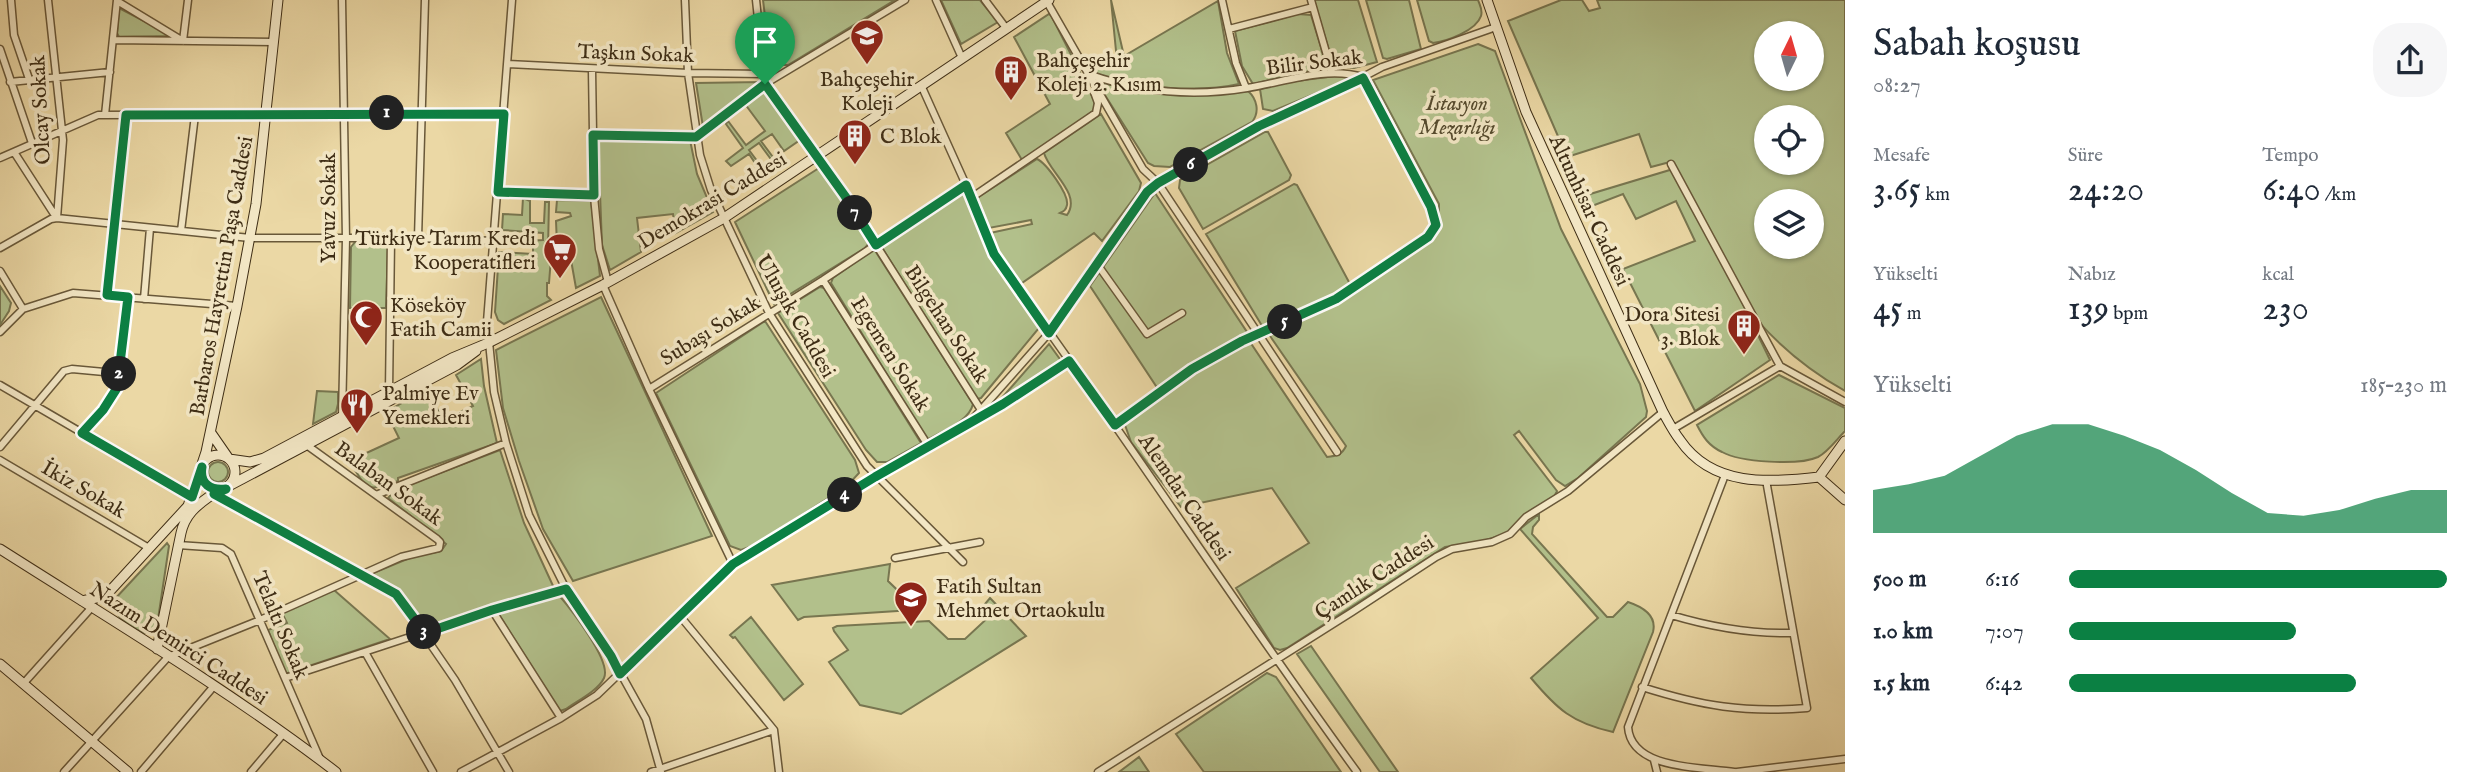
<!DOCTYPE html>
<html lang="tr">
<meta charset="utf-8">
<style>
body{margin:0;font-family:"IM FELL English",serif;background:#f6f6f7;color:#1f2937;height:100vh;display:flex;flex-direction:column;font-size:26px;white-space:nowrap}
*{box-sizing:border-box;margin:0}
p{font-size:23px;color:#747a83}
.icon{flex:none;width:38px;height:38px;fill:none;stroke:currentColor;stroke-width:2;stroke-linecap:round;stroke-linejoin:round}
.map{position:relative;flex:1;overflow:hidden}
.panel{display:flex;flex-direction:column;background:#fff;width:630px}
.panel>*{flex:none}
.needle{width:46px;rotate:5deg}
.fabs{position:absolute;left:1754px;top:21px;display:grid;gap:14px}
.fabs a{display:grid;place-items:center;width:70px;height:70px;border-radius:50%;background:#fff;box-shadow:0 2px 5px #0004;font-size:35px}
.pin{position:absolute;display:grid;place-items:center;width:60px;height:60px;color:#fff;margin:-72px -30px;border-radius:50% 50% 50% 0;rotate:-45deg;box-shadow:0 0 7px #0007}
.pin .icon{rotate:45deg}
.km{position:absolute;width:35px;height:35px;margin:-18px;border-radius:50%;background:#222;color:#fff;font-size:19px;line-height:35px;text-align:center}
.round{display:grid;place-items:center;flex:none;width:74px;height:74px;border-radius:28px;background:#f6f6f7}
.headline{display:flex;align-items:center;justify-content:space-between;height:119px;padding:0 28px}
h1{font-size:38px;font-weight:600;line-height:52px}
.metrics{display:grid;grid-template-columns:repeat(3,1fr);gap:10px;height:119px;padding:7px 28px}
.metrics div{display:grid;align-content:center}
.metrics b{font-size:35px;font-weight:600}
.metrics small{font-size:19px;font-weight:400}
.metrics p{font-size:19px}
.chart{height:196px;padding:14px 28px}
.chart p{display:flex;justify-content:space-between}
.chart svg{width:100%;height:126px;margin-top:7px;fill:#0b8043;opacity:.7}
ul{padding:0 28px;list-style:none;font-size:23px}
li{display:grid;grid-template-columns:112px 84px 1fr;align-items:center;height:52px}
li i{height:18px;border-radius:9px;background:#0b8043}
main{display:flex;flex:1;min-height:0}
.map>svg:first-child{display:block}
.green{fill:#b2c08b;stroke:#787650;stroke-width:2;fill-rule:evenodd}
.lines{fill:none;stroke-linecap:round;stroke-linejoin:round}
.street-casing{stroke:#695839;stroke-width:9}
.secondary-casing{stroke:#3e2d15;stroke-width:11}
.street{stroke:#f2e6c4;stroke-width:6}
.secondary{stroke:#f2e6c4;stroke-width:9}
.route-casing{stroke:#fff;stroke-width:14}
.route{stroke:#0b8043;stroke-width:9}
.labels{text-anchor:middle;stroke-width:7;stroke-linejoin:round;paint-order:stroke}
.street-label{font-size:21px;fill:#3e2d15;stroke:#f2e6c4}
.poi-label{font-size:21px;fill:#3e2d15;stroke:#f2e6c4;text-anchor:start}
.park-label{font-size:21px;font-style:italic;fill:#554a2d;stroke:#f2e6c4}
</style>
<main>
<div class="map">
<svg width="1845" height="772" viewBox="0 0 1845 772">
<rect width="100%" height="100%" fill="#ebd8a5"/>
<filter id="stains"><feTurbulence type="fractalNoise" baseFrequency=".00286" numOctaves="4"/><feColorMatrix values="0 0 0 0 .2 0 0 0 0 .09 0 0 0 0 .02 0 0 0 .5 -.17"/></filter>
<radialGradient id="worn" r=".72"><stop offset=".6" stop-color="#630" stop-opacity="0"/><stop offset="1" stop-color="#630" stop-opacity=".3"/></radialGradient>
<path class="green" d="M763 0H895L788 65H771Z
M941 0H980L998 22 961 44Z
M1111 0 1124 56 1218 1 1227 53 1239 84C1204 92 1123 90 1092 71L1095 68 1092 64 1117 61Z
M1314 0H1358L1377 62 1354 68 1338 66 1330 54Z
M1366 0H1409L1421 49 1387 59 1383 58Z
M1417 0H1478C1480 6 1483 10 1481 16 1476 31 1447 41 1433 43L1429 41Z
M1561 0H1582L1589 11 1600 8 1597 0H1845V391C1803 367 1769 338 1741 300L1770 360 1695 411 1623 269 1695 241 1676 201 1636 219 1623 194 1592 206 1587 195 1673 169 1670 162 1651 167 1639 134 1567 157 1508 21ZM1766 33H1811V79H1766ZM1766 117H1811V163H1766ZM1766 201H1811V247H1766Z
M119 8 169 34V36L119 37 117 33Z
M1049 14 1051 15 1094 100 1095 107 1091 113 1022 160 1006 133 1050 104 1014 37Z
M1298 14 1311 15 1328 70 1309 71 1253 84 1242 66 1235 31Z
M1478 44 1495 51 1561 229 1640 384 1647 411 1646 417 1578 478 1565 486 1556 480 1519 431 1514 435 1557 491 1554 497 1533 509 1507 533 1481 542 1445 547 1287 648 1280 650 1274 648 1236 588 1309 543 1272 488 1181 507 1131 442 1125 425C1141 401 1221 355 1250 342L1327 457C1336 456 1342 455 1346 446L1268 333 1333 303 1430 239 1439 229V204L1373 80Z
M1336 76 1353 78 1273 111 1263 109 1260 89 1288 82Z
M1096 81C1146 96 1196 98 1248 91 1257 99 1260 112 1252 122L1170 167 1154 166 1148 163Z
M761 82 703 127 696 83Z
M764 90 800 140 784 151 772 134 761 141 778 164 776 166 759 143 749 150 766 173 763 175 749 154 731 166 726 161 743 148 726 124 728 121 746 145 765 131 745 104Z
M1101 114 1141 183 1139 191 1102 241 1094 233 1019 285 998 253 990 233 1032 224 1031 220 989 228 981 213 977 198 1037 159C1046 163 1069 194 1067 205 1066 210 1064 211 1060 213L1067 215C1082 194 1049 172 1044 153Z
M1265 132H1268L1291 175 1289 180 1203 229 1179 188 1180 180Z
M598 140H690L697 174 713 212 676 233 673 214 637 218 641 252 610 270 602 245Z
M819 168 828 179 870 242 865 248 774 304 735 222Z
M1294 184 1297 185 1350 284 1328 300 1264 329 1206 234Z
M964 191 992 257 1039 328 981 398 977 399 881 246Z
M1155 193 1247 332 1187 367 1158 389 1090 286Z
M523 198 530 201V223H544L545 202H549L548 250 552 251V255L567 256 568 246 557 245 556 221 571 216 570 213 556 212 557 200 591 201 600 276 576 288 571 260 551 258 549 283H547V296L551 300 504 324 498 320 495 312 499 252 533 254V247L525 246V241L543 240V233L502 230 503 214 522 215Z
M355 242 384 243 388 246 386 308H350L351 247Z
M874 249 973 404C969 422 942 431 927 440L831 283 833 278Z
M0 286 11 303 9 311 0 325Z
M820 287 824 288 921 443 887 462H877L866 450 778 313Z
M601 297 712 536 573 581 543 529 519 461 503 408 496 350Z
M765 321 855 460 859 473 847 486 755 545 741 550 730 546 656 393Z
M1049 344 1062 362 1000 400Z
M481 359 484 386 497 443 398 478V481C365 494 367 488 349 461L399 438 386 412 427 389 443 420 473 406 456 375Z
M1779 375 1845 408V431C1837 439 1828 452 1818 457 1798 466 1740 462 1722 452 1709 446 1703 437 1697 425Z
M317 391 338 392V404L336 412 313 424Z
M500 450 524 523 554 588 426 627 400 592 371 574 412 557 441 551 446 544 388 498 395 490Z
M208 472a10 10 0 1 1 20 0a10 10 0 1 1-20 0Z
M1539 514V520L1533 527 1532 534 1607 617H1613L1628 602C1643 607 1657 616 1653 632L1613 732C1572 723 1557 709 1531 678L1598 618 1520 529Z
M167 543 169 546 157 626 152 632 144 633C131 627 112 616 113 601Z
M890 564 888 581 915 607 913 610 804 617 798 620 772 585Z
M334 590 390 639 285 674 268 630 287 623 282 613Z
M558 594C570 608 612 661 604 678 598 691 577 701 566 709L560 711 499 615 500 612Z
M990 598 1026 636 901 714 860 705 829 662 848 650 834 631 833 628 837 626 929 621 948 639H965L993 613 985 604Z
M751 617 803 684 784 700 735 637 733 638 730 635Z
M1311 646 1398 772H1380L1297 654Z
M1267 673 1276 677 1341 772H1204L1176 734Z
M1139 757 1149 772H1119Z"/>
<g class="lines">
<g class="street-casing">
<path id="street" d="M11 0 14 35 29 79
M48 0 63 140 57 218
M512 0 487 322 494 392 506 443 529 515 566 589 611 656 646 719 661 772
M685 0 688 73 700 155 711 190 769 313 867 466 963 562
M756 0 765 84 845 196 981 410
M936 0 962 58
M985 0 1006 28
M1222 0 1236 63 1246 88
M1311 0 1332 73
M117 1 183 41 188 0
M1047 2 1143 169 1158 183 1337 452
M1229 29 1313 7
M113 40 274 42
M0 49 32 143
M507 64 688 73 764 74
M592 70 594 196 599 249 608 282
M1088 74C1139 92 1193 97 1247 88 1285 82 1325 66 1363 77L1382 67 1496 27
M10 82 110 72
M921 85 966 185 986 239 1000 264C1123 431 1235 605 1357 772
M105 115 117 0
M593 135 696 137 765 84 905 0
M14 152 56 217
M0 158 98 115 504 114
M1671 164 1780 366 1845 402
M498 192 594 196
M971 198 1096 113 1098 103 1094 92
M181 231 195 115
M418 238 425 0
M0 248 51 219 57 218 250 238H418L494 241
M1097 264 1147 334 1182 313
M0 271 23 309
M823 280 929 447
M603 285 649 389 733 564
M107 295 126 115
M144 299 150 228
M0 332 23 309 73 293 237 306
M0 385 192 497
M649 389 823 280 966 185
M389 392 391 239
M342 417 346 239 342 0
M979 417 1069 361
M1673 429 1780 366
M82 433 103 410 117 389 128 297
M0 447 64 371 72 369 115 373 119 371
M0 460 149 548
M1725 475 1628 727C1631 770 1701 767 1734 772
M214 494 396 594 455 680 509 772
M376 495 506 443
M178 545 222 548 231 554 320 759
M895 558 980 542
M492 610 561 718
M1671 615C1711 627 1751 634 1793 633
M680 616 774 730 779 772
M365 652 433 772
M285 678 492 610 566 589
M23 684 92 607
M1642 687C1702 706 1744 713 1807 708L1766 480
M1654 760 1657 772
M64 772 168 657 260 620 401 557 439 548 440 542 437 539 308 446
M141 772 214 686
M251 772 284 733
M461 772 561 718 597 695 733 564 875 477 971 421 1049 333 1148 192 1158 183 1259 126 1363 77 1431 207 1436 225 1433 232 1336 299 1242 341 1192 369 1115 425
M651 772 774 730
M1098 772 1352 612 1436 557 1452 549 1492 542 1510 534 1526 517 1568 491 1663 412
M1737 772 1845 759"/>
</g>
<g class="secondary-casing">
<path id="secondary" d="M1487 0 1526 112 1663 412C1668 421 1673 431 1680 440 1712 487 1769 483 1819 477L1845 441
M211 433 229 459 250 462 264 458 452 358 488 343 603 285 724 218 1049 0
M201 472a17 17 0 1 1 34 0a17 17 0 1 1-34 0Z
M1819 477 1845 500
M0 549C113 621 229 690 336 772
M82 601 96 598 109 592 188 506 206 452 237 306 256 204 278 0
M157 649 181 533C185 515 196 506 210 496L457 365 476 351
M0 664 128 772"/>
</g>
<use href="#street" class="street"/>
<use href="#secondary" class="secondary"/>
</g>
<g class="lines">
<g class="route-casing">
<path id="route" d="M1363 78 1431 207 1436 225 1428 237 1336 299 1242 341 1192 369 1115 425 1069 361 1003 404 875 477 733 564 620 674 611 656 566 589 492 610 425 633 396 594 214 494 226 489C211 491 199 484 202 467L192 497 82 433 103 410 117 388 128 297 107 295 126 115 504 114 498 192 594 195 593 135 696 137 765 84 845 196 876 245 966 185 994 254 1049 333 1147 192 1158 183 1259 126Z"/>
</g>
<use href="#route" class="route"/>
</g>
<defs>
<g id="school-pin" transform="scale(1.75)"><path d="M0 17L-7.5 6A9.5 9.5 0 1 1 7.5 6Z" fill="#8f2418" stroke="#f2e6c4"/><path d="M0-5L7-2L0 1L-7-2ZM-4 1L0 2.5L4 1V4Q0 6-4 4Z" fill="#fff"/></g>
<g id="building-pin" transform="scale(1.75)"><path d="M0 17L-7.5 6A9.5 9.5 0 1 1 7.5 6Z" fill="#8f2418" stroke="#f2e6c4"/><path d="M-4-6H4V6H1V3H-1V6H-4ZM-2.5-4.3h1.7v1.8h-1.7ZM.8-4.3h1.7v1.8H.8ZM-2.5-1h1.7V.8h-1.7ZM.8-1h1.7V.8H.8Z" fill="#fff"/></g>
<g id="supermarket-pin" transform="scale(1.75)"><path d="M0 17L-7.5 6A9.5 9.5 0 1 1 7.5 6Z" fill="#8f2418" stroke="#f2e6c4"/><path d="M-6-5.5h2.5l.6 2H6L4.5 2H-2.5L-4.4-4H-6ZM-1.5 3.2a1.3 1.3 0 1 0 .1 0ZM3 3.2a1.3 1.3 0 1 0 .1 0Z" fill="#fff"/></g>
<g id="mosque-pin" transform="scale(1.75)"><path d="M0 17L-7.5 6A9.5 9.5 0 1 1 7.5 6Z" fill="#8f2418" stroke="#f2e6c4"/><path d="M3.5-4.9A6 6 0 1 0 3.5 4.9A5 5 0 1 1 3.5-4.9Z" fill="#fff"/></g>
<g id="restaurant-pin" transform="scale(1.75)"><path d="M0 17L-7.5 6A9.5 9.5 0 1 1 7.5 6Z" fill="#8f2418" stroke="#f2e6c4"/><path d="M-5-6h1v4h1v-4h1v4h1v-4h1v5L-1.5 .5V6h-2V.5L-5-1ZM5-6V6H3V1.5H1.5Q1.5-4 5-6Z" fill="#fff"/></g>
</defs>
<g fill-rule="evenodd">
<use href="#school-pin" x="867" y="36"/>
<use href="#building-pin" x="1011" y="72"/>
<use href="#building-pin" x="855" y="136"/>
<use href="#supermarket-pin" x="560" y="250"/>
<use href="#mosque-pin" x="366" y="317"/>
<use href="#building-pin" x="1744" y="326"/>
<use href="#restaurant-pin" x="357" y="405"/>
<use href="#school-pin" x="911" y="598"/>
</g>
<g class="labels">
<g class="street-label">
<text transform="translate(636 53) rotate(2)" y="7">Taşkın Sokak</text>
<text transform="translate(1314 62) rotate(-7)" y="7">Bilir Sokak</text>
<text transform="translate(40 110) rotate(-93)" y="7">Olcay Sokak</text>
<text transform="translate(712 200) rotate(-31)" y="7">Demokrasi Caddesi</text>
<text transform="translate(328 208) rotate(-90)" y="7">Yavuz Sokak</text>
<text transform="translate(1590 210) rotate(65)" y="7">Altunhisar Caddesi</text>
<text transform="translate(221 276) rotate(-80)" y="7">Barbaros Hayrettin Paşa Caddesi</text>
<text transform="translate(796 316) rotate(60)" y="7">Uluışık Caddesi</text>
<text transform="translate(947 324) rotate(57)" y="7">Bilgehan Sokak</text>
<text transform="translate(710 330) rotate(-32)" y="7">Subaşı Sokak</text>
<text transform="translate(891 354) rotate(58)" y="7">Egemen Sokak</text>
<text transform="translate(389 483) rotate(36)" y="7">Balaban Sokak</text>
<text transform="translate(84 489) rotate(30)" y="7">İkiz Sokak</text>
<text transform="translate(1185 497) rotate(56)" y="7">Alemdar Caddesi</text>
<text transform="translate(1374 577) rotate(-33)" y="7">Çamlık Caddesi</text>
<text transform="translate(281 625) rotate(67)" y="7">Telaltı Sokak</text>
<text transform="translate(179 643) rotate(33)" y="7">Nazım Demirci Caddesi</text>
</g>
<g class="poi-label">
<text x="1036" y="67">Bahçeşehir<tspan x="1036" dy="24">Koleji 2. Kısım</tspan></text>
<text x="867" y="86" text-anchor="middle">Bahçeşehir<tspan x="867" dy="24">Koleji</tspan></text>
<text x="880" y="143">C Blok</text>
<text x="536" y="245" text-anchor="end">Türkiye Tarım Kredi<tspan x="536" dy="24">Kooperatifleri</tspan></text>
<text x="390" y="312">Köseköy<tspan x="390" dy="24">Fatih Camii</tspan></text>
<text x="1720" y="321" text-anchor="end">Dora Sitesi<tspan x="1720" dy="24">3. Blok</tspan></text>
<text x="382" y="400">Palmiye Ev<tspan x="382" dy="24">Yemekleri</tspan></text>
<text x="936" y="593">Fatih Sultan<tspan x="936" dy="24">Mehmet Ortaokulu</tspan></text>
</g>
<g class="park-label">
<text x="1457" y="110">İstasyon<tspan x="1457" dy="24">Mezarlığı</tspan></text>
</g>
</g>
<rect width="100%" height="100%" filter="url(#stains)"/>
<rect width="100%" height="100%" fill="url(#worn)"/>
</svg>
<div class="fabs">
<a><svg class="needle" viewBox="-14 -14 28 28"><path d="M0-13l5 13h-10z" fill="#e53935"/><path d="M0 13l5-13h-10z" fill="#747a83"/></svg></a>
<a><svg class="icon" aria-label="locate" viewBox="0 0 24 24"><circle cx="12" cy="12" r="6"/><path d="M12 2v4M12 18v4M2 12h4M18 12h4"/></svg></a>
<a><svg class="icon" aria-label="layers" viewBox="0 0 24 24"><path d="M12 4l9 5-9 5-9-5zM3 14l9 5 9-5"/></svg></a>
</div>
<div class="pin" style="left:765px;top:84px;background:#1e9e55"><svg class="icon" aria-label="arrive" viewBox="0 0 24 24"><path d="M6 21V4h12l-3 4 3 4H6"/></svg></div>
<b class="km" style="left:387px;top:113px">1</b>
<b class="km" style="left:119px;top:374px">2</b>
<b class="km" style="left:424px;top:632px">3</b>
<b class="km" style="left:845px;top:495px">4</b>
<b class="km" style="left:1285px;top:322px">5</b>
<b class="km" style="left:1191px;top:165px">6</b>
<b class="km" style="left:855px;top:213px">7</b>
</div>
<section class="panel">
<div class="headline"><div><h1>Sabah koşusu</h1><p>08:27</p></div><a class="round"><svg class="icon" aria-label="share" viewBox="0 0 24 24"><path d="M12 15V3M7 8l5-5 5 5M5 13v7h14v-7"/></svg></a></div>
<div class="metrics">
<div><p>Mesafe</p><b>3.65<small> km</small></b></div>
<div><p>Süre</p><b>24:20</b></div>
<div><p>Tempo</p><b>6:40<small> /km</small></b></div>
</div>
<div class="metrics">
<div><p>Yükselti</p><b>45<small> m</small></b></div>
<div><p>Nabız</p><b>139<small> bpm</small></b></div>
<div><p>kcal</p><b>230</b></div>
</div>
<div class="chart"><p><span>Yükselti</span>185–230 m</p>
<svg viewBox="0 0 160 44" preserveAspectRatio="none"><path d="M0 44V29L10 27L20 24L30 17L40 10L50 6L60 6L70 10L80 15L90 22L100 30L110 37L120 38L130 36L140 32L150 29L160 29V44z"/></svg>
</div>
<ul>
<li><b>500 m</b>6:16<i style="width:100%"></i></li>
<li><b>1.0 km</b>7:07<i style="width:60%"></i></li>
<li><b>1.5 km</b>6:42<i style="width:76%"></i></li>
</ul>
</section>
</main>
